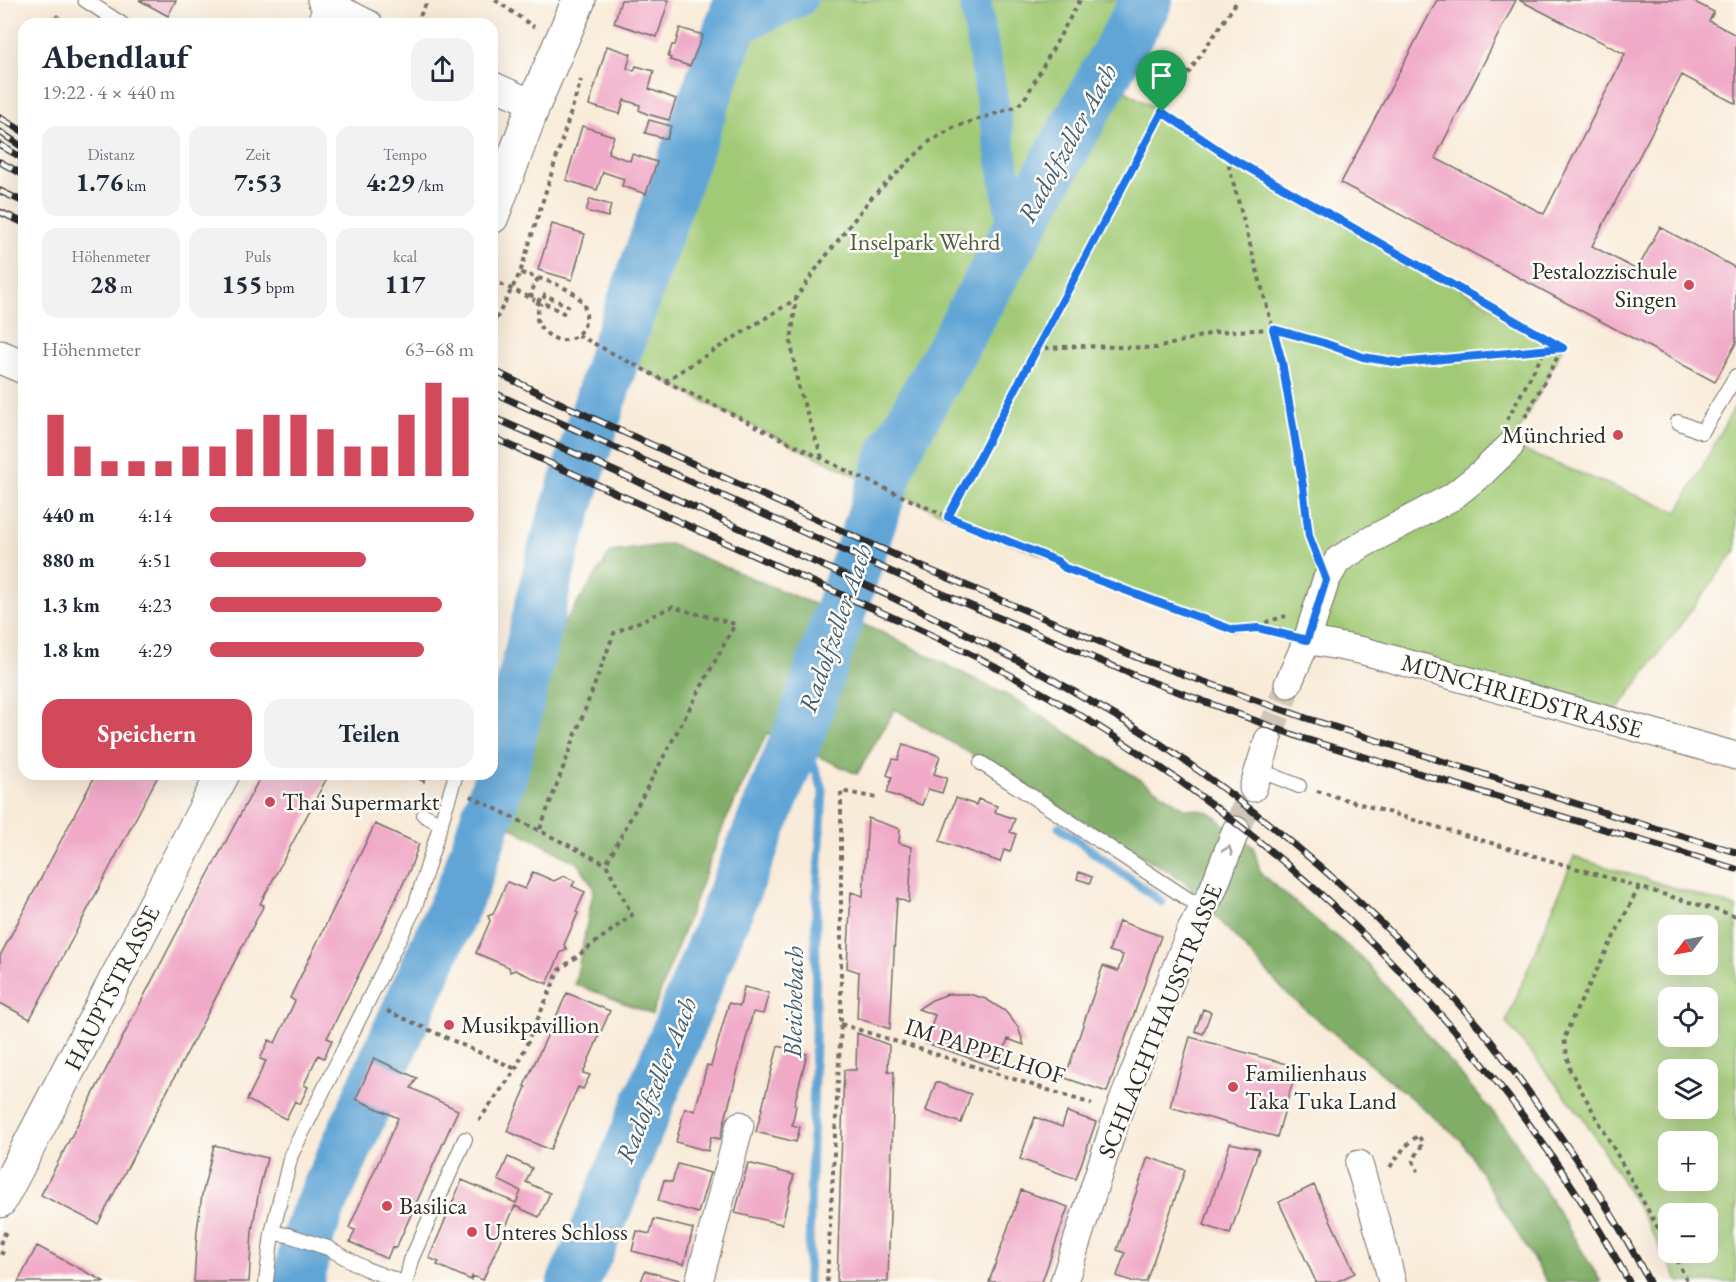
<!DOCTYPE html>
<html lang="de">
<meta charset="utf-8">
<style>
body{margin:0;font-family:"EB Garamond",serif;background:#f2f2f3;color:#1f2937;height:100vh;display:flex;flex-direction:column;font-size:22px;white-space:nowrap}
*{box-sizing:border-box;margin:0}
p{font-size:20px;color:#747a83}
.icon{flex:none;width:33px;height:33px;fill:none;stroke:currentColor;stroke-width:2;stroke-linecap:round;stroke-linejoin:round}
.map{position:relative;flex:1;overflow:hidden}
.panel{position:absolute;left:18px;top:18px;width:480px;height:762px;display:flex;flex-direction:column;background:#fff;border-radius:18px;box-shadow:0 6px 24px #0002}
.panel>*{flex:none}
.needle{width:39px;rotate:238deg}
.tools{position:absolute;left:1658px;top:915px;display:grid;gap:12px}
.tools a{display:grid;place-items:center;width:60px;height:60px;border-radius:12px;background:#fff;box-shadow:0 6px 24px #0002;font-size:30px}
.pin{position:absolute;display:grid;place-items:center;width:51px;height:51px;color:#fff;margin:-62px -26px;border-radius:50% 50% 50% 0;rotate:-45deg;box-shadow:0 0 6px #0007}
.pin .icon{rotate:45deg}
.round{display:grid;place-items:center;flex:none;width:63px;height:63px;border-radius:18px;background:#f2f2f3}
.head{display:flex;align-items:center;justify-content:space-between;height:102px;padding:0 24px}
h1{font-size:33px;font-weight:700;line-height:45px}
.stats{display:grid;grid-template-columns:repeat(3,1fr);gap:9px;height:102px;padding:6px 24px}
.stats div{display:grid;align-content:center;border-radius:15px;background:#f2f2f3;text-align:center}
.stats b{font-size:26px;font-weight:700}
.stats small{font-size:16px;font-weight:400}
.stats p{font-size:16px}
.chart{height:168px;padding:12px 24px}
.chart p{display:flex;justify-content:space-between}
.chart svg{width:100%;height:108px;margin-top:6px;stroke:#d1495b;stroke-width:6}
.button{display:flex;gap:12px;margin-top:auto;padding:12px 24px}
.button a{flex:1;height:69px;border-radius:18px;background:#d1495b;color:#fff;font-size:24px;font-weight:700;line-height:69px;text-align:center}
.button a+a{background:#f2f2f3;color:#1f2937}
ul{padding:0 24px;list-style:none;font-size:20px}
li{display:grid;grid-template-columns:96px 72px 1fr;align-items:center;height:45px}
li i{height:15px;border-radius:8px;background:#d1495b}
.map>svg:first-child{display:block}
.green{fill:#a2ca76;stroke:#667a50;stroke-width:1.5;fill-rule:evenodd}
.forest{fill:#81ae67;stroke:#566c49;stroke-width:1.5}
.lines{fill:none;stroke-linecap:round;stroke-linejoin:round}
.stream{stroke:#60a5d6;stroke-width:9}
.canal{stroke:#60a5d6;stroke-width:32}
.river{stroke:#60a5d6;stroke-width:52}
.building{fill:#f0aac8}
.street-tunnel{stroke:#d0c5b6;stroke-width:27;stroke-dasharray:27 14;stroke-linecap:butt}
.lane-casing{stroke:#736e68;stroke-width:16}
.street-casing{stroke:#736e68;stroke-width:29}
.secondary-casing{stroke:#736e68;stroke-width:35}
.path{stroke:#736e68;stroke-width:4;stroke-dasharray:4.5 4.5;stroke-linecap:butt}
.lane{stroke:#fff;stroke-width:14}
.street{stroke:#fff;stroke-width:27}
.secondary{stroke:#fff;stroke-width:33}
.rail-casing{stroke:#2b2b2b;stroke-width:7}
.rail{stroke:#fdfcf7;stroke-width:4.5;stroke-dasharray:14;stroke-linecap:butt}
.path-bridge{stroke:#736e68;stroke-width:4;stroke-dasharray:4.5 4.5;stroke-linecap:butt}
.oneway{stroke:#a0a0a0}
.route-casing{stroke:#fff;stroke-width:12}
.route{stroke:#1a73e8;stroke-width:8}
.poi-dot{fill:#d1495b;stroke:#fdfcf7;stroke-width:2}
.labels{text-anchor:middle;stroke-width:5;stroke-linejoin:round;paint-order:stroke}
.park-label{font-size:24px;fill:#4f5b42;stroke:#fdfcf7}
.poi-label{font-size:24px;fill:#2b2b2b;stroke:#fdfcf7;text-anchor:start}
.street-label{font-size:24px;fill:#2b2b2b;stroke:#fdfcf7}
.water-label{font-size:26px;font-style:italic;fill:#405c6f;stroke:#fdfcf7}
</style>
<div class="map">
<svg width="1736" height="1282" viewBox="0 0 1736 1282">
<rect width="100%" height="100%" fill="#fdfcf7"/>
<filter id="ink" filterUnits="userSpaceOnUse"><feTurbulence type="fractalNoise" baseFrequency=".0167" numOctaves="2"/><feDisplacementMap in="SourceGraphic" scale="12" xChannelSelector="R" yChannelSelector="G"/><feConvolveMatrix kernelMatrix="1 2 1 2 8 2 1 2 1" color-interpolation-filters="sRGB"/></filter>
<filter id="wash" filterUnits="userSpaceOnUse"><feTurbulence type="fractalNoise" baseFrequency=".008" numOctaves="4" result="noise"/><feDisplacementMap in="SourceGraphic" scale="24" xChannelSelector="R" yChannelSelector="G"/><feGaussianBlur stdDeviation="1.35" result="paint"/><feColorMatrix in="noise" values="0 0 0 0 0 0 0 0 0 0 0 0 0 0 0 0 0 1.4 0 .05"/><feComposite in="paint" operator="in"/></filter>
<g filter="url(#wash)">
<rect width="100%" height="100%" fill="#f9ebd9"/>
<path class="green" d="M740 0H1147L1103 79 1162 112 1226 155 1563 347 1511 446 1678 512 1736 404V550L1609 721 1258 628 1233 630 1065 568 1057 561C917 505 778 442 644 370L617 347Z
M1574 857 1736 907V1282H1679L1635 1202 1584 1119 1506 1022ZM1668 926H1707V964H1668ZM1668 998H1707V1036H1668ZM1668 1070H1707V1108H1668ZM1668 1142H1707V1180H1668ZM1668 1214H1707V1252H1668Z"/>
<path class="forest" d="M670 544 883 633 1016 700 1184 808 1209 812 1253 847 1261 874 1363 959 1510 1133 1601 1282H1547L1462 1141 1286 993 1183 880 895 709 857 774 767 733 722 829 652 1014 575 984 594 888 579 864 499 821 551 643 611 552Z"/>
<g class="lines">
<path class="stream" d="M801 728 823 791 816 912 815 1042 808 1282
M1059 827 1162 902"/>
<path class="canal" d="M975 0 1015 235
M726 35 801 0"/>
<path class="river" d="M298 1282 308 1236 318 1211 467 877 504 765 553 552 617 347 740 0
M573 1282 588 1251 801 728 894 452 1147 0"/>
</g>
<g id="blocks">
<path class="building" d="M139 0H176L168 16Z
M621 0H669L657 37 614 23Z
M1437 0H1516L1435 158 1544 214 1625 54 1519 0H1691L1714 12 1709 21 1736 35V104L1682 75 1592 246 1637 270 1660 227 1736 268V343L1715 382 1341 183Z
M57 15 68 24H49Z
M680 28 703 35 690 66 670 60 671 58 668 57 672 45H675Z
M607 46 631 54 627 68 634 71 636 66 654 71 649 89 676 99 669 120 647 114 639 110 640 105 624 100 620 114 589 105Z
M649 120 671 126 667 139 645 133Z
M582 126 614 136 608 153 630 161 632 154 657 162 646 194 622 186 624 179 603 172 597 190 566 180Z
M590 199 611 205 608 217 586 211Z
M552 224 585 234 572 280 538 270Z
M903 744 940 756 934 774 947 778 942 793 928 789 922 805 887 793 892 777 887 775 893 759 898 760Z
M96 774H159L30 1019 0 1003V956Z
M262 774H329L260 904 264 905 98 1224 41 1195 173 940Z
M410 774H425L424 782Z
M956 798 976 805 978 799 997 806 995 812 1015 819 1010 832 1016 834 1010 852 1004 850 1000 862 940 841Z
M868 818 900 829 899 843 912 847 909 903 897 898 890 1029 857 1018 859 972 847 968 851 892 863 896Z
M375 824 419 844 410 869 383 926 327 1038 332 1040 324 1058 318 1055 304 1085 308 1087 300 1104 295 1101 286 1119 247 1100 266 1061 260 1059 269 1040 275 1043 295 1001 290 998Z
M533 872 554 881 564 876 575 881 572 886 585 892 576 912 578 913 564 945 567 950 561 952 547 984 515 970 510 972 509 967 476 953 490 921 488 916 493 914 507 882 525 889Z
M1079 872 1092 877 1090 883 1077 879Z
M1119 921 1161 936 1107 1092 1065 1078 1103 966 1118 971 1123 955 1109 951Z
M744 987 769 993 763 1014 753 1012 720 1139 711 1137 708 1151 676 1142 685 1108 695 1111 707 1065 711 1066 729 1003 740 1006Z
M567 993 610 1011 583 1073 590 1075 583 1089 578 1087 550 1150 507 1131 526 1087 524 1086Z
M948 994H969L986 999 1005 1011 1018 1027 1024 1045 1008 1039 998 1068 926 1043 935 1015 918 1009 932 1000Z
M1203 1009 1211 1012 1203 1034 1195 1031Z
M857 1033 889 1045 888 1071 894 1072 888 1282H837L844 1070H856Z
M1190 1037 1297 1067 1277 1137 1170 1107Z
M778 1046 807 1054 794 1105 796 1106 792 1125 800 1127 796 1142 756 1132Z
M374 1058 417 1078 411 1088 458 1110 396 1248 392 1247 387 1259 350 1242 355 1230 349 1228 398 1118 356 1099Z
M936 1082 971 1094 961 1123 926 1111Z
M1067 1112 1096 1122 1076 1179 1020 1159 1035 1117 1062 1127Z
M1230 1143 1259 1149 1230 1234 1204 1225Z
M214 1145 267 1158 259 1190 252 1231 249 1282H194L197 1231 202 1195Z
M508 1157 532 1168 526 1182 550 1193 539 1217 515 1206 483 1280 472 1276 471 1280 437 1265 439 1262 429 1258 462 1180 516 1203 521 1191 498 1180Z
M1148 1157 1185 1170 1146 1282H1134L1117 1276 1125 1253 1117 1250Z
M748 1163 794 1175 782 1224 735 1213Z
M678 1164 710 1173 698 1213 658 1201 664 1180 672 1182Z
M1314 1185 1355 1273 1336 1282H1316L1279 1202Z
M1021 1190 1068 1207 1042 1282H989Z
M654 1219 693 1229 684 1264 632 1251 637 1231 650 1234Z
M37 1246 105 1282H18Z
M645 1271 680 1280V1282H641Z"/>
</g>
</g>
<g filter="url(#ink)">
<use href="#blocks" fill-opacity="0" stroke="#736e68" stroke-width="1.5"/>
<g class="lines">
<path class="street-tunnel" d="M1268 740 1288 684
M1236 830 1253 788"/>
<g class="lane-casing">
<path id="lane" d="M85 0 122 24
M313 24 323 1
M1678 422 1702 432 1736 376
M981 763 1203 909
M1259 770 1299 786
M424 815 441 824
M272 1233 288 1235 328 1248 366 1269 401 1282
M266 1282 272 1233 291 1155 415 907 456 774
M406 1282 411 1260 465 1139"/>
</g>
<g class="street-casing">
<path id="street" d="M321 0 369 24
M492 85 534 104
M1307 640 1364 651 1736 756
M1288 684 1307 640 1326 580 1338 560 1365 543 1452 497 1482 473 1510 446
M1253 788 1268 740
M1359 1164 1384 1249 1392 1282
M699 1282 740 1125
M1064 1282 1118 1113 1191 930 1212 892 1236 830"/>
</g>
<g class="secondary-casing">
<path id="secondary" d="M492 217 534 104 579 0
M0 357 24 367
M0 1201 223 774"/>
</g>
<path class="path" d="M495 0 534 27
M416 24 428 0
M1162 112 1226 155 1563 347 1523 421
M1226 156 1282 362 1303 486 1309 536 1313 546
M521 273C538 278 558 283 573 293 606 316 570 360 543 330 535 322 536 315 540 305L535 300
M538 278 530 295 563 313 568 306 545 295 540 305
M492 327 520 273 581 80
M578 335 665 381 851 473 948 517 1057 561 1065 568 1233 630 1258 628 1280 634
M1036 349 1078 346 1157 348 1216 332 1273 329 1324 343 1363 357 1400 363 1562 348
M665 381 796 299
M1507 420 1545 350
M822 458 798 386 791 343 796 298 819 265 871 198 930 141 955 127 1018 106 1027 95 1080 0
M948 517 1162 112 1238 0
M1258 628 1269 621 1286 616
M1317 791 1736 916
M470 796 606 864 632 915 559 970 516 1069 477 1123
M540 829 614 633 672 607 735 624 606 864
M1639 887 1573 1017 1564 1039 1570 1070 1668 1246
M387 1011 516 1069
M841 1024 1092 1104
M1390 1167 1404 1148 1418 1135 1423 1143 1413 1161 1418 1171
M0 1244 6 1231
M0 1252 6 1255
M1672 1252 1688 1282
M827 1282 841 1024V791L877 798"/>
<use href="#lane" class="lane"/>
<use href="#street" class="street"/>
<use href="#secondary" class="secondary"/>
<g class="rail-casing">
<path id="rail" d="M0 118 24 132
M0 132 24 148
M0 145 24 159
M0 162 24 175
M0 191 24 202
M0 212 24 223
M492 370 568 407 913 563 1143 660 1306 718 1631 821 1736 852
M492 392 903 577 1136 676 1302 738 1736 869
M492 417C592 460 691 506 790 551 897 598 1002 648 1102 708 1121 719 1141 730 1159 743 1280 825 1391 922 1485 1034 1506 1059 1524 1086 1543 1112 1582 1166 1619 1222 1649 1282
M492 437C587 480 682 523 777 566 844 596 911 624 976 657 1247 796 1483 1013 1629 1282"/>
</g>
<use href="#rail" class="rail"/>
<path class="path-bridge" d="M492 280 535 300"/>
</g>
<defs><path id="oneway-chevron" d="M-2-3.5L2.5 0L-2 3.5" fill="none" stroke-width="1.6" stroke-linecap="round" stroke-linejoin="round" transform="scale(1.5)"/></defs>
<use class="oneway" href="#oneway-chevron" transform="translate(1228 850) rotate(-69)"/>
</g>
<g class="lines" filter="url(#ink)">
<g class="route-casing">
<path id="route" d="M1162 112 1226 155 1563 348 1400 363 1363 357 1324 343 1273 329 1282 362 1303 486 1309 536 1326 580 1307 640 1258 628 1233 630 1065 568 1057 561 948 517Z"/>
</g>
<use href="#route" class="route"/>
</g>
<g class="poi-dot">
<circle cx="1689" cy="285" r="6"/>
<circle cx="1618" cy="435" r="6"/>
<circle cx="270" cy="802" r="6"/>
<circle cx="449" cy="1025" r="6"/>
<circle cx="1233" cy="1087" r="6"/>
<circle cx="387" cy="1206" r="6"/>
<circle cx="472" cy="1232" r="6"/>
</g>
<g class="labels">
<g class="park-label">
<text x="925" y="250">Inselpark Wehrd</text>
</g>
<g class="poi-label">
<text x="1677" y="279" text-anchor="end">Pestalozzischule<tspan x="1677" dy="28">Singen</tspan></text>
<text x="1606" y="443" text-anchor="end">Münchried</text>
<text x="282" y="810">Thai Supermarkt</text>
<text x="461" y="1033">Musikpavillion</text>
<text x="1245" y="1081">Familienhaus<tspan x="1245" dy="28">Taka Tuka Land</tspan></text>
<text x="399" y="1214">Basilica</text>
<text x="484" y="1240">Unteres Schloss</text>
</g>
<g class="street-label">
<text transform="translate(1522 696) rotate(16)" y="8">MÜNCHRIEDSTRASSE</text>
<text transform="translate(112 988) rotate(-63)" y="8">HAUPTSTRASSE</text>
<text transform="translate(1160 1021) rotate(-68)" y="8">SCHLACHTHAUSSTRASSE</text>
<text transform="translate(985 1051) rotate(18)" y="8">IM PAPPELHOF</text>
</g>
<g class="water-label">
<text transform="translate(1067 143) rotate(-61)" y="9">Radolfzeller Aach</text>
<text transform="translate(835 628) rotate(-71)" y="9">Radolfzeller Aach</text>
<text transform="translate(793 1002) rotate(-89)" y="9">Bleichebach</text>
<text transform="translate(656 1080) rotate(-68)" y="9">Radolfzeller Aach</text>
</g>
</g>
</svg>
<div class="tools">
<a><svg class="needle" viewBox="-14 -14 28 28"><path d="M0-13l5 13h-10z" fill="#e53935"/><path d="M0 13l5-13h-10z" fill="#747a83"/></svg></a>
<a><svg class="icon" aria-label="locate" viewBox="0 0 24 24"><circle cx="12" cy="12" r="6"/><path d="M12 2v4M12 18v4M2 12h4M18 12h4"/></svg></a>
<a><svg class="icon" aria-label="layers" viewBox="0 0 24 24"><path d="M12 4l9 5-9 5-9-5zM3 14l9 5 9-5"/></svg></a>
<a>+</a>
<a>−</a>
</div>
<div class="pin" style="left:1162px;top:112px;background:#1e9e55"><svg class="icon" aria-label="arrive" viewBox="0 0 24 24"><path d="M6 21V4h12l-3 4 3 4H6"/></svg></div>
<section class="panel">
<div class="head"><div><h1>Abendlauf</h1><p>19:22 · 4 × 440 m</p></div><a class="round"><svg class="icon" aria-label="share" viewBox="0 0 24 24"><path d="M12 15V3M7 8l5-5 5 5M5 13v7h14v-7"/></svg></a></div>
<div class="stats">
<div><p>Distanz</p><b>1.76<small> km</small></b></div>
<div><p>Zeit</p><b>7:53</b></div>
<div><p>Tempo</p><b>4:29<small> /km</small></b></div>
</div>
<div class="stats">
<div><p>Höhenmeter</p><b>28<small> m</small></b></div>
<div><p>Puls</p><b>155<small> bpm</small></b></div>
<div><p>kcal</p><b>117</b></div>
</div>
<div class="chart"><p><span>Höhenmeter</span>63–68 m</p>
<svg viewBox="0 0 160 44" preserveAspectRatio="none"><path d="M5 44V19M15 44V32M25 44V38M35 44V38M45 44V38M55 44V32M65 44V32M75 44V25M85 44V19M95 44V19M105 44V25M115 44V32M125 44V32M135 44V19M145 44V6M155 44V12"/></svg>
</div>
<ul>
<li><b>440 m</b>4:14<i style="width:100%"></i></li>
<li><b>880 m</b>4:51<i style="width:59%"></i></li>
<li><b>1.3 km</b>4:23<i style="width:88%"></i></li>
<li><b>1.8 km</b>4:29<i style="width:81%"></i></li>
</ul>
<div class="button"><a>Speichern</a><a>Teilen</a></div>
</section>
</div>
